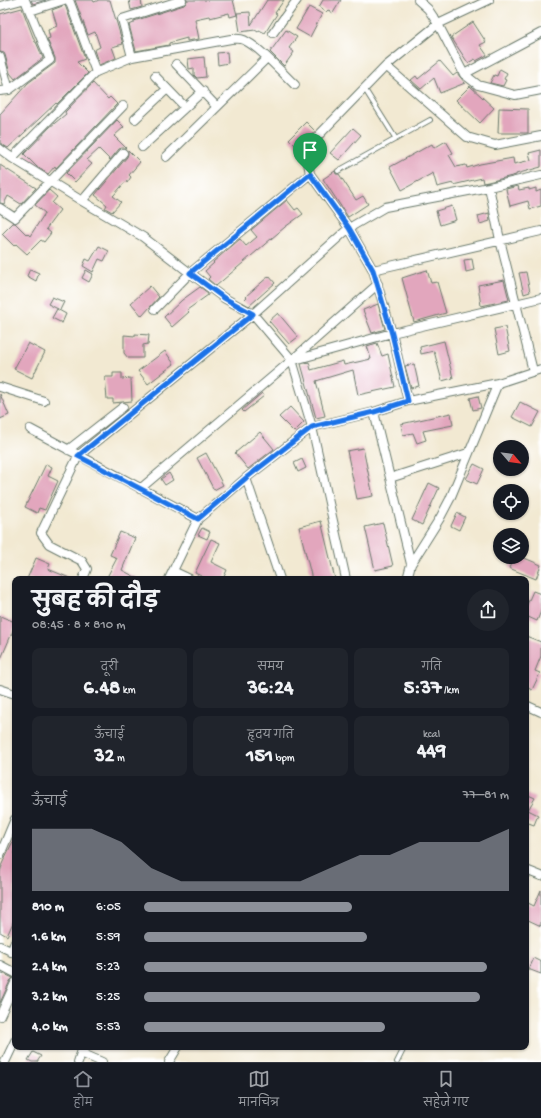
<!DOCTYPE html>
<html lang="hi">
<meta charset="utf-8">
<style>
body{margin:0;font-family:"Gochi Hand","Playpen Sans Deva",sans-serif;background:#20242c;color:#f1f3f6;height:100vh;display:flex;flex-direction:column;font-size:15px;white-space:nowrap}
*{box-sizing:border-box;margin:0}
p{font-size:13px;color:#9ea1a6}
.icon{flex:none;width:22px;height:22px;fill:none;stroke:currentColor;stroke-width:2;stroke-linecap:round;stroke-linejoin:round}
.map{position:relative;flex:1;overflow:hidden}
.drawer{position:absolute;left:12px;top:576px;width:517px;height:474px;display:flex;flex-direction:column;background:#171b24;border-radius:8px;box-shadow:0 1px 3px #0004}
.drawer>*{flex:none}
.needle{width:26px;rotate:118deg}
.fabs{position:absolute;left:493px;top:440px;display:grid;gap:8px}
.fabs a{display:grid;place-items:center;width:36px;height:36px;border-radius:50%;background:#171b24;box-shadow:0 1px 3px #0004;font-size:20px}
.pin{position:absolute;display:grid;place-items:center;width:34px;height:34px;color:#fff;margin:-41px -17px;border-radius:50% 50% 50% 0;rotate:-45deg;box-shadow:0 0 4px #0007}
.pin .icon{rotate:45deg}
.round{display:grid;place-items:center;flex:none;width:42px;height:42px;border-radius:21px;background:#20242c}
.summary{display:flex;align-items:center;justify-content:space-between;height:68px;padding:0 20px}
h1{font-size:22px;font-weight:700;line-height:30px}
.stats{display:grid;grid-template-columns:repeat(3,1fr);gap:6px;height:68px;padding:4px 20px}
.stats div{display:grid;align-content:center;border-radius:8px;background:#20242c;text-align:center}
.stats b{font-size:20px;font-weight:700}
.stats small{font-size:11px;font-weight:400}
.stats p{font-size:11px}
.chart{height:112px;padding:8px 20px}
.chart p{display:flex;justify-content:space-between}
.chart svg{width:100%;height:72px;margin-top:4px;fill:#8c9099;opacity:.7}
ul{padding:0 20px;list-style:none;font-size:13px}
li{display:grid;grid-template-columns:64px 48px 1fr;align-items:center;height:30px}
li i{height:10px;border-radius:5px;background:#8c9099}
.tab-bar{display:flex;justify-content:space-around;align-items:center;height:56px;border-top:1px solid #363941;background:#171b24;font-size:11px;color:#9ea1a6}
.tab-bar a{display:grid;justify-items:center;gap:2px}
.tab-bar .selected{color:#8c9099}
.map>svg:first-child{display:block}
.building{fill:#e2a6bd}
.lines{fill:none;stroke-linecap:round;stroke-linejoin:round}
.lane-casing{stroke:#69796b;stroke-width:6}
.street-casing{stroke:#69796b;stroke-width:10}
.lane{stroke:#fff;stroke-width:4}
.street{stroke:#fff;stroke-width:8}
.route-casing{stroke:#fff;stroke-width:8}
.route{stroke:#1a73e8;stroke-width:5}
</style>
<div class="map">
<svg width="541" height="1062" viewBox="0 0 541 1062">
<rect width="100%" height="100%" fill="#fff"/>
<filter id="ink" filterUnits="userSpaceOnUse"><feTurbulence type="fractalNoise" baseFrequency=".025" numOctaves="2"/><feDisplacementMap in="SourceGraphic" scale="8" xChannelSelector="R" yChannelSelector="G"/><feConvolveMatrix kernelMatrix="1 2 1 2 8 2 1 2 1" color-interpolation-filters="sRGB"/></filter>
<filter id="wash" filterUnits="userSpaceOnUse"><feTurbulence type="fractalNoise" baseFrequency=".012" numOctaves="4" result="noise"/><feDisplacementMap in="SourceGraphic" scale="16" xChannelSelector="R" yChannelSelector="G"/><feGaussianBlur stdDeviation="0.9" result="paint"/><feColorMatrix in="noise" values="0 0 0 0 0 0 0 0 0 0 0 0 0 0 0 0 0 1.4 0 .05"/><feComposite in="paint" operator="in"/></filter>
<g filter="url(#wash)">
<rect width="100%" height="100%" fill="#f2e9d2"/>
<g id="blocks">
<path class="building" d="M31 0H46L33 4Z
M75 0H93L94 2 99 0H110L123 44 112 47 116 58 99 65 94 50 100 47 95 32 88 35Z
M129 0H141L142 7 131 10Z
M187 0H233L237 15 230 17 229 13 210 18 209 16 195 19 199 39 187 41V38L169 43V45L136 51 129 25 134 23V21L184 5 186 3Z
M267 0H284L275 13 277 14 265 33 259 30 258 32 255 30 240 32 237 13 250 12 251 25Z
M323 0H341L333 13 328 10 326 12 319 7Z
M65 5 85 59 77 62 88 73 57 104 56 103 8 148 0 143V114L28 83 55 63V58L47 39 50 38 48 30 57 26 52 10Z
M309 7 322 14 310 37 296 29Z
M22 8 35 42H36L43 58 15 79 10 73 5 55 4 53 0 52V14Z
M473 22 486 42 480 45 487 55 476 61 475 59 468 63 451 37Z
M286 30 297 37 289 48 294 52 284 66 270 52Z
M227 52 228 63 218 65 217 53Z
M204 57 206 77 197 78 194 75V68L189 69 188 59Z
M440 61 453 76 457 73 465 83 440 93 434 78 421 89 411 80 416 76 418 79Z
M500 69 507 73 504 79 506 80 503 86 490 83 494 75 497 76Z
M93 83 108 99 110 97 117 104 56 168 55 166 48 174 37 167 24 154 50 127 66 114 65 112Z
M470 86 494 108 480 123 456 100Z
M499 108 528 109V133H498Z
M117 120 124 127 114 136 126 148H122L119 149 110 160 99 149 87 160 92 164 75 182 66 173Z
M306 122 315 131 298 148 289 139Z
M353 128 361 135 339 160 330 153Z
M446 141 453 153 449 155 456 167 466 165 467 168 480 164 513 158 514 164 531 160 529 153 541 150V167L516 174V175L488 182 483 183 482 178 453 185V183L437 187 433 173 402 190 390 167 432 144 434 148Z
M128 150 140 162 129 175 131 177 127 183 126 181 114 195 113 196 121 202 112 212 105 208 107 205 95 195 127 157 128 154Z
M0 165 36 188 21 204 8 196 4 204 0 203Z
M335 171 336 174H339L356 200 363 196 368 204 348 217 323 179Z
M518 186 519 190 529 188V190L536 188V192L541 190V206L530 209 528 201 510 206 506 189Z
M49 190 57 197 52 203 60 210 46 229 51 233 44 242 41 240 27 254 16 244 14 246 2 234 13 223H15L27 235 28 234 30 236 45 213 35 205Z
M287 200 295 210 298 208 303 214 285 227 216 286 208 279 210 277 205 271 214 263 213 262 240 239 246 246 257 237 251 230Z
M452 206 456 220 440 225 436 211Z
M489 213 490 221 480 224 478 216Z
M99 246 109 251 104 261 99 259 93 272 83 266 86 259 90 261Z
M472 259 474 270 466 272 464 260Z
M30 269 39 273 36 281 27 276Z
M86 270 93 274 89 282 82 278Z
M427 270 431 283 437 282 446 313 414 322 402 278Z
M526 272 530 292 524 294 519 273Z
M269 276 275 283 249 306 242 302 247 297 246 296Z
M504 280 509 300 481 306 478 285Z
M150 286 159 297 142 316 131 303Z
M200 287 208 293V295L187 310 189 312 172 327 164 317 182 300Z
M52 297 64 302 60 310 48 304Z
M378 304 385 329 372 333 363 310Z
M57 309 66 314 62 323 52 318Z
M278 313 298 337 289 344 269 321Z
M505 327 510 351 499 354 494 329Z
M135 334 149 335 148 344 143 345V358H128L124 353V335L135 336Z
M444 341 453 378 442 381 434 351 421 354 420 347Z
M28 343 45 352 32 378 14 369Z
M377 343 382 356 388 354 395 387 358 395 353 370 316 381 325 416 316 418 301 364 309 362 311 370 343 361 344 365 371 359 367 346Z
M165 351 174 364 148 384 138 371Z
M414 364 419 386 411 388 405 366Z
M113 373H122V379L131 378 132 401 113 403V399H107L105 377H113Z
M262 393 264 396 244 412 242 410Z
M0 394 9 415 0 419Z
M478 396 481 408 473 410 470 398Z
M520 402 540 412 532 427 512 417Z
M290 407 304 422 294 432 279 417Z
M451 413 453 425 423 431 426 440 417 443 413 433 403 435 401 424Z
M260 432 274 449 248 469 235 453Z
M363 448 373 496 357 499 347 451Z
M206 453 223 485 214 490 197 458Z
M302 459 306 468 298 472 294 463Z
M46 464 52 467 48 476 58 481 45 510 39 508 37 513 25 507Z
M474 464 484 469 477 484 466 479Z
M169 473 173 480 165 485 161 479Z
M429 483 439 488 422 525 412 520Z
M457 513 465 517 459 530 451 526Z
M321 521 335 579H312L299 527Z
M383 523 393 566 375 570 365 527Z
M202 528 210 532 207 539 198 535Z
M120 532 135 538 122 570 139 579H106L117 558 110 555Z
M211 539 220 543 211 562 227 570 223 579H207L195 573Z
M514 557H522L541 565 536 579 509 568Z
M36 558 50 564 48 569 72 579H27Z
M533 591 541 594V611L537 621 526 616V607Z
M0 616 15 622V626L0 661Z
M526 636 541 642V656L535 671 540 673 532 690 526 687Z
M526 794 535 798 528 810 538 815 534 825 526 822Z
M15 837V918L7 936 0 932V872L2 866H1Z
M541 890V926L526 919V902L534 906Z
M533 958 541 962V974L528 969Z
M0 972 13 978 10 981 0 1003Z
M33 1052 41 1056 37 1062H32L28 1060Z"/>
</g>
</g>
<g filter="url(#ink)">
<use href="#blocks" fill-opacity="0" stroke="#69796b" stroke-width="1"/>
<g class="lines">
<g class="lane-casing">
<path id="lane" d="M364 88 396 139
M338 171 430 120
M397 1062 404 1048"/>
</g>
<g class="street-casing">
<path id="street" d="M69 0 96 72
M418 0 428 9 438 24 464 74 478 85 515 95 541 90
M0 6 22 0
M30 11 64 0
M273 33 297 0
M0 57 9 90
M132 57 231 39C235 39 240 38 244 40 262 49 280 71 295 85
M176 64 217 107
M386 66 467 137 495 145 541 136
M464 74 541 33
M155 76 185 107
M0 91 9 90 50 60 25 0
M135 119 167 89
M142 147 203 91
M0 149 12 158 82 201 143 237 190 273 224 298 253 314 292 360 312 427 346 579
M166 157 267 58
M12 158 96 72 132 57 122 19 182 0
M489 187 500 240 533 371
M82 201 123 153
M0 208 15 218 123 106
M373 270 541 231
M155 309 190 273 310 174
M295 360 392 333 541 298
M0 387 44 401
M408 401 392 333 373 270 349 228 310 174 307 157 317 137 386 66 438 24 489 0
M374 412 411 564
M30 429 198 519
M68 450 123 407
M246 478 280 579
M390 478 468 453
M140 489 292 360 378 284
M173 571 190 579
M83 579 87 569 82 561 49 544 41 533 78 456 253 314 349 228 385 207 489 187 541 175
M169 579 198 519 246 478 312 427 374 412 408 401 498 383 541 369
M407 579 411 564 440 518 450 499 498 383
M0 689 15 694
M526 705 541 712
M0 855 15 819
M526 870 541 876
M0 946 15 953
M11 952 15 942
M0 965 15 973
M0 1016 15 983
M81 1053 102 1062
M5 1062 15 1041
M78 1062 83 1047
M169 1062 178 1047"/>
</g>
<use href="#lane" class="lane"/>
<use href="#street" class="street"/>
</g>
</g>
<g class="lines" filter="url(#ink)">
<g class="route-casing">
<path id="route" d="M310 174 349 228 373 270 392 334 408 401 374 412 312 427 246 478 198 519 78 456 253 314 224 298 190 273Z"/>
</g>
<use href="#route" class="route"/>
</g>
</svg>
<div class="fabs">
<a><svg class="needle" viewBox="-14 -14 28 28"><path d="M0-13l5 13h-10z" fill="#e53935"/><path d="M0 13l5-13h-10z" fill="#9ea1a6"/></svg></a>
<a><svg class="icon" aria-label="locate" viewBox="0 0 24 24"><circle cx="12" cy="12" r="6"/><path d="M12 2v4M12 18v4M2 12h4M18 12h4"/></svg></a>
<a><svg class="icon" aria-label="layers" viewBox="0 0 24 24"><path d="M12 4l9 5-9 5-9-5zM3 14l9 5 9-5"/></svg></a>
</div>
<div class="pin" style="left:310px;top:174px;background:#1e9e55"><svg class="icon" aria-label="arrive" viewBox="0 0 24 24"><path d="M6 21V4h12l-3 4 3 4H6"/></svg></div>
<section class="drawer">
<div class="summary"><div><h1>सुबह की दौड़</h1><p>08:45 · 8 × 810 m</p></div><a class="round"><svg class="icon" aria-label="share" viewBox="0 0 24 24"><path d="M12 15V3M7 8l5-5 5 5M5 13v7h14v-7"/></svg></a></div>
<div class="stats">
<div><p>दूरी</p><b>6.48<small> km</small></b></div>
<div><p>समय</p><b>36:24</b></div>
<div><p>गति</p><b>5:37<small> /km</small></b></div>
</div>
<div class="stats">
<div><p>ऊँचाई</p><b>32<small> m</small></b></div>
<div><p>हृदय गति</p><b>151<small> bpm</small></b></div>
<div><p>kcal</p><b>449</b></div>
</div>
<div class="chart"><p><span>ऊँचाई</span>77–81 m</p>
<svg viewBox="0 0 160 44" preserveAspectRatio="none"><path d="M0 44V6L10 6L20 6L30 14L40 30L50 38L60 38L70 38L80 38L90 38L100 30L110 22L120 22L130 14L140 14L150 14L160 6V44z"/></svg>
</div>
<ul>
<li><b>810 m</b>6:05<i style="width:57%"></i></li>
<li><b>1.6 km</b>5:59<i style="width:61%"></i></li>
<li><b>2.4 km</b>5:23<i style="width:94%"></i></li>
<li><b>3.2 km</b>5:25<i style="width:92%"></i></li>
<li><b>4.0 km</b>5:53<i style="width:66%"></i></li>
</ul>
</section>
</div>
<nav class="tab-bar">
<a class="selected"><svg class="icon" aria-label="home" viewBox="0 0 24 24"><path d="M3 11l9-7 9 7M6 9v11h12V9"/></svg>होम</a>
<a><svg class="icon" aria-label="map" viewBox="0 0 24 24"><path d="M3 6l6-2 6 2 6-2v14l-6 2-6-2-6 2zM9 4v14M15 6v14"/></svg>मानचित्र</a>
<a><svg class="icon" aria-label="saved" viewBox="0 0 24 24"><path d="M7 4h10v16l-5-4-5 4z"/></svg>सहेजे गए</a>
</nav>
